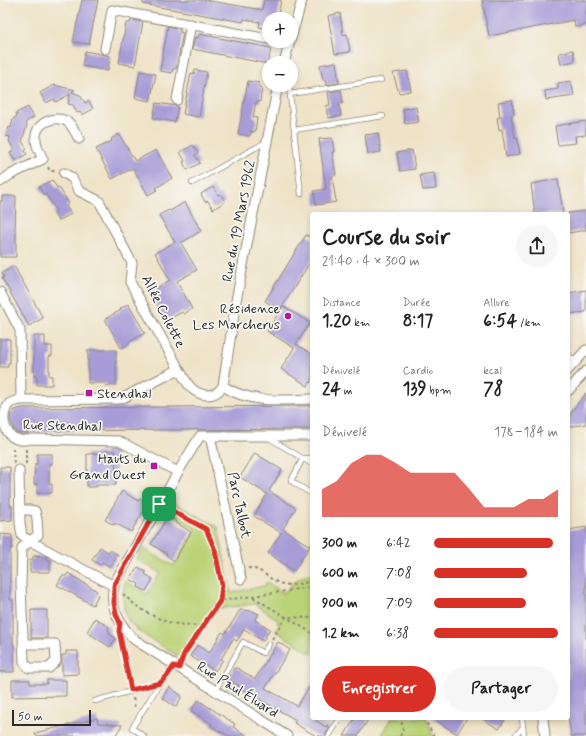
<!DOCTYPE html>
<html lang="fr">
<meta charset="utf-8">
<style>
body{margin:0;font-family:Mynerve,sans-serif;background:#f6f6f6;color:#222;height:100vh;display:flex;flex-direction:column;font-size:15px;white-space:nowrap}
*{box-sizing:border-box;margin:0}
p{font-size:13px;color:#767676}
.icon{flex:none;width:22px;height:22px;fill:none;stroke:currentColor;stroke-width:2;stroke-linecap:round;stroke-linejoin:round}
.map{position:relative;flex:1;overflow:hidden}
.panel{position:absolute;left:310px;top:212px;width:260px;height:508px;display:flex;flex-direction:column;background:#fff;border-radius:4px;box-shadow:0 2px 6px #0003}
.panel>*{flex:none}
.buttons{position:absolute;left:262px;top:12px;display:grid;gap:8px}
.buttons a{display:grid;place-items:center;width:36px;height:36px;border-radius:50%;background:#fff;box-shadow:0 2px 6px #0003;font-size:20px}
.scale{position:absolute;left:12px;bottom:10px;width:79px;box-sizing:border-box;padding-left:4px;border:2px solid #2b2b2b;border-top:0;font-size:11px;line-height:14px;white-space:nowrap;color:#2b2b2b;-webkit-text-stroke:3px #f6f6f2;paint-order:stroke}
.pin{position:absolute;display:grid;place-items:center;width:34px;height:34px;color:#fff;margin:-17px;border-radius:8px;box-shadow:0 2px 6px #0006}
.round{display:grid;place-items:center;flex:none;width:42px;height:42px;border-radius:21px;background:#f6f6f6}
.headline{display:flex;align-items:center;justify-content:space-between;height:68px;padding:0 12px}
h1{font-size:22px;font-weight:800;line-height:30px}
.stats{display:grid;grid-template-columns:repeat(3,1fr);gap:6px;height:68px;padding:4px 12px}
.stats div{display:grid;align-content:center}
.stats b{font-size:17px;font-weight:800}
.stats small{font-size:11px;font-weight:400}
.stats p{font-size:11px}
.chart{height:112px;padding:8px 12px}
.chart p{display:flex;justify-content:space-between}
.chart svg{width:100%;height:72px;margin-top:4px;fill:#d93025;opacity:.7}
.action{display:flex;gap:8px;margin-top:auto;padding:8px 12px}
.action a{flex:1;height:46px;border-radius:24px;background:#d93025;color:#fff;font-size:16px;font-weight:800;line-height:46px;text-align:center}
.action a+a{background:#f6f6f6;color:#222}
ul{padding:0 12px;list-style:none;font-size:13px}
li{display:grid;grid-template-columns:64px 48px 1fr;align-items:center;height:30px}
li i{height:10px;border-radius:5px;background:#d93025}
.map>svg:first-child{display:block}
.green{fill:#bbd377;stroke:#737f51}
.building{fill:#a79cd7}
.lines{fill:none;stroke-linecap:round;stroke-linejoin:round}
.lane-casing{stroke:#8d8779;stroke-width:6}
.street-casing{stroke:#8d8779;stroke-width:11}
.path{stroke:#8d8779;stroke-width:2;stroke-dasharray:3 3;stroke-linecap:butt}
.lane{stroke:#fff;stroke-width:4.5}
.street{stroke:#fff;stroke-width:9}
.route-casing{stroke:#fff;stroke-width:8}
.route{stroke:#d93025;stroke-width:5}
.poi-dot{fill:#b5179e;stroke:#f6f6f2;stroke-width:1.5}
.labels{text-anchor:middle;stroke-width:3.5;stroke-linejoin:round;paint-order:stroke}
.street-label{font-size:14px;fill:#2b2b2b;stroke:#f6f6f2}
.poi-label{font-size:14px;fill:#2b2b2b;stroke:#f6f6f2;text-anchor:end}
</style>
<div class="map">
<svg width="586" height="736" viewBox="0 0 586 736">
<rect width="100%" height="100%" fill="#f6f6f2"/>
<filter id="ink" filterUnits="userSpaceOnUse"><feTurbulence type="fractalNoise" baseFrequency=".025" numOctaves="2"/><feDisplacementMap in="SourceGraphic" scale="8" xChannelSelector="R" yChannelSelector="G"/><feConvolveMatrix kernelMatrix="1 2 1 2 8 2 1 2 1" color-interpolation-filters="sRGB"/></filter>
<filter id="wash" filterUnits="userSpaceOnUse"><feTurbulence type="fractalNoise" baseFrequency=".012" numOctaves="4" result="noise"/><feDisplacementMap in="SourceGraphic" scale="16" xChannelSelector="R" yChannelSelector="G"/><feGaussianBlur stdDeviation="0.9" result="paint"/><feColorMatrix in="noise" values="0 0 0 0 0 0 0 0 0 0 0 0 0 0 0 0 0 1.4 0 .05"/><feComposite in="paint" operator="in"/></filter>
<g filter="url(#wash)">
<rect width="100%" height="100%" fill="#efe3c7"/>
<path class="green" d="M171 501 218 527 231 593 264 586 267 582 284 593C292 583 300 576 312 573V654L276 631 279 626 277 619 255 604 215 609 184 659C169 650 134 632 127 618 122 608 123 592 125 581L147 594 160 573 137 559 143 548 174 566 196 529 165 511Z
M391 718H426L433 736H381L391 720Z"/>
<g id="blocks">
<path class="building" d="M82 0H98L89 44 73 42Z
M143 0H205L262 10 264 0H281L277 19H269V29L259 27 260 22 244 19 243 22 143 4Z
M482 0H586V25L575 27 574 20 489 36Z
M340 13 343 35 347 34 350 52 335 54 328 16Z
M131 20 143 22 135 66 119 63 126 23H130Z
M168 26 180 29V32L183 33 176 69H173L172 73 160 71Z
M199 34 271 48 268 64 192 49 195 37 198 38Z
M573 50 575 61 561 64 559 53Z
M85 51 110 56 108 71 82 66Z
M336 62 339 83 326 85 325 80H323L320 65Z
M195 70 207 72 199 117 183 114 191 73 194 74Z
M140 71 156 74 150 101 135 98Z
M407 71 411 91 399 93 393 73Z
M248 81 259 83V87L262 88 260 102H256L253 117 257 118 255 132 251 131 250 136 238 134Z
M571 81 574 96 546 100 545 91 558 89V83Z
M54 85 75 90 72 92 80 95 85 103 89 101 93 109 82 115 80 112 77 113 73 105 68 104 70 94 56 102 54 99 46 103 40 93Z
M341 90 343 103 339 104 341 116 328 118 326 106 330 105 328 92Z
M512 100 514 115H511L515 138 517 137 520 154 506 157 502 129 499 130 497 118 500 117 498 102Z
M156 103 178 106 175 122 153 118Z
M28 107 34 117 26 122 27 125 22 141 27 149 25 151 27 154 15 161 10 153 14 150 9 141 10 137 6 136 9 127 11 128 13 119 17 116 16 113Z
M416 107 419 122 405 124 403 109Z
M586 121V135L575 136 576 143 558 145 555 126Z
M378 133 381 152 368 154 365 135Z
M119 134 135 161 156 150 172 178 156 188 157 190 148 195 133 168 112 179 96 149 112 141 111 139Z
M332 138 334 152H332L336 175 332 176 336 202 316 205 314 191 326 189 319 139Z
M193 145 198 153 195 155 200 163 187 170 183 162 185 161 180 152Z
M412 150 415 169 400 171 397 153Z
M434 173 436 189 423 190 420 175Z
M558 179 563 214H535L531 184Z
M52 180 57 188 59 187 69 204 66 206 71 214 58 221 54 213 56 211 46 194 44 195 39 187Z
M213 187 218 195 221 194 225 202 213 209 208 201 205 202 201 194Z
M2 196H16L15 231H16V257H0V201H2Z
M185 202 201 231 181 243 197 270 177 281 192 309 184 314 182 312 166 321 150 292 170 280 155 253 175 242 159 215 169 210 170 211Z
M586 211V230L568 233V213Z
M306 235 312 238V259L280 310 265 301Z
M14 266 43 318 29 326 2 278 4 277 2 273Z
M586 290V312L568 314V293Z
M128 304 145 333 129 342V344L121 348 105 319 121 310 120 309Z
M283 306 310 323 296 344 312 354V380L308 386 281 369 294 348 267 331Z
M34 336H45V346H52V356H49V376H52V385H37V376H34Z
M0 339H10V363H8V367H0Z
M88 350H116V385L106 386V383H88Z
M586 393V424L568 427V419L574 408Z
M312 406V429L32 431 27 434H21L14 430 10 419 11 414 15 410 22 408Z
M105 451H115L116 485H97L96 487H87V454L105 453Z
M255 453 282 470 269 491 296 508 283 529 310 546 294 571 268 553 281 533 254 516 267 494 240 477Z
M37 454H52V464H49V484H52V493H37V484H34L35 464H37Z
M0 467H10V506H12V520L0 521Z
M122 491 138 501 140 499 148 504 131 532 115 523 114 525 105 520Z
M168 516 176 521 175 522 191 532 174 561 166 555 167 554 151 544Z
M586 527V736H571L568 715V530Z
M0 534 12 535V549H10V600H13V645H14V672H0Z
M100 547 108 552 110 550 118 555 110 567 102 562 100 565 92 560Z
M33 556 47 557V560H50V572H30V560H33Z
M138 567 146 572 145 574 153 579 146 591 138 587 139 584 130 579Z
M68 573 97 591 96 593 98 595 93 605 57 585 62 576H66Z
M31 610H47V638H31Z
M240 610 252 611 259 614 255 620 270 629 263 641 244 629 237 641 233 639 221 659 223 660 215 671 190 656 197 645 209 653 222 632 225 634Z
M95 618 109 627 108 630 110 632 109 634 116 638 110 647 87 632Z
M278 642 290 650 265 688 297 706 312 683V718L326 727 327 725 330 727 325 736H316L294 723 296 720 243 690 238 687 239 686 228 679 234 668H237L255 679Z
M66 651H78V674L62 675V655H66Z
M12 680H30V684H47V680H66V696L12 697Z
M169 687 182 696 176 707 162 698Z
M198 700 235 724 233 727 247 736H228L211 726 212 724 191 711Z
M97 718 98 723 122 725 115 736H36L35 733Z
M355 718H369L358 736H344Z
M432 718H467L457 734Z
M481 718H506L499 729Z"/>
</g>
</g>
<g filter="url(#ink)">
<use href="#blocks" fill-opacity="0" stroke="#8d8779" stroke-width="1"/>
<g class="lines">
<g class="lane-casing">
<path id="lane" d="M289 85 301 194
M290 94 381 80
M294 130 383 116
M192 183 266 142
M568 355 576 362
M269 438 312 464
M312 458H303L291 481 312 494
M215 691 243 642 263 653 269 644
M95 701 160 683 167 676 174 666
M522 718 524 736
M144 736 132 728 160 683
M329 736 340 718
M515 736 523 727"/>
</g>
<g class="street-casing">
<path id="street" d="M291 38 302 0
M105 49 112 10 269 39
M284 63 290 41
M177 100 191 24
M64 173 72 178 79 191 99 201 132 263 130 282 179 369
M0 182 10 175 43 159C39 151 35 144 36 135 38 121 58 114 69 123 73 127 76 134 79 139
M0 292 20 330 21 400
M568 370 586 350
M223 386 236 301 278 85
M568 391 586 371
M210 436 241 579
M19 470 20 523 22 536 30 541 38 535 37 519 35 511 29 510H20
M178 472 119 441 33 439C29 439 24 441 20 440 3 437 0 415 9 404 12 401 17 401 21 400L119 399 125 397 179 369C186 381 191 394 207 395 215 395 219 392 223 386 251 404 280 400 312 399
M23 644H55L56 661 49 668H29L24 662 21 584 22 548 30 541 114 586
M543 718 545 736
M287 736 135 640C121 627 108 606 114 586 115 581 118 576 121 572L178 472 200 436H312"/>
</g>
<path class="path" d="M48 167 50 171H55
M13 448 14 464
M26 464V449
M167 508 206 529 215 550 222 585 220 601
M248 568C260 568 267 577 277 582 288 587 300 584 312 581
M123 594C136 607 153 618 172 623 182 625 193 625 203 626
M253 597 286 617 312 618
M272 639 286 617 312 633
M120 640 130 684
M182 659 184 654 220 601 312 587
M133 698 135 708
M424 718 434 736
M400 736 403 731 401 718"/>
<use href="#lane" class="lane"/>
<use href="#street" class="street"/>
</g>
</g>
<g class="lines" filter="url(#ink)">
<g class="route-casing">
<path id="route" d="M159 504 206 529 215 550 222 585 220 601 184 654 179 668 174 666 167 676 160 683 131 690 119 631 120 623 116 614 114 603V586Z"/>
</g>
<use href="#route" class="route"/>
</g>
<g class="poi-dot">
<circle cx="288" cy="316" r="4"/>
<rect x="85" y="389" width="8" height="8" rx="2"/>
<rect x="150" y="462" width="8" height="8" rx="2"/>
</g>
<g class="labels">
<g class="street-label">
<text transform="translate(238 221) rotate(-79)" y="5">Rue du 19 Mars 1962</text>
<text transform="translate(164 311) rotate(63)" y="5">Allée Colette</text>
<text transform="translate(62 425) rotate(1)" y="5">Rue Stendhal</text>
<text transform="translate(240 505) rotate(78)" y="5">Parc Talbot</text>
<text transform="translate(238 689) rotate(32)" y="5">Rue Paul Éluard</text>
</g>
<g class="poi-label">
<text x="280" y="313">Résidence<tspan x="280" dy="16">Les Marcherus</tspan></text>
<text x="97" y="398" text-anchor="start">Stendhal</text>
<text x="146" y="463">Hauts du<tspan x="146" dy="16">Grand Ouest</tspan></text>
</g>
</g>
</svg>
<div class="buttons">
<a>+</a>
<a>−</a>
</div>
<div class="scale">50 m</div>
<div class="pin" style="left:159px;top:504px;background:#1e9e55"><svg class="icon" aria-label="arrive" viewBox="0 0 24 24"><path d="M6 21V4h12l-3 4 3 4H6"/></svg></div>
<section class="panel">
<div class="headline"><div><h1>Course du soir</h1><p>21:40 · 4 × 300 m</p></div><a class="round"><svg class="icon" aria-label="share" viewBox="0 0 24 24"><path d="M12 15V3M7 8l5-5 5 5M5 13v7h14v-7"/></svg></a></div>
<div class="stats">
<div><p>Distance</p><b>1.20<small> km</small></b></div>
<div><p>Durée</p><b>8:17</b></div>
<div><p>Allure</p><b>6:54<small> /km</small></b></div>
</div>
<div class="stats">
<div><p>Dénivelé</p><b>24<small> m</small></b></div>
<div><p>Cardio</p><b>139<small> bpm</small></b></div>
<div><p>kcal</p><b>78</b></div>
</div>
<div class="chart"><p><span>Dénivelé</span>178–184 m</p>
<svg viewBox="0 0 160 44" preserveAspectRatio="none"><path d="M0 44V27L10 22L20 11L30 6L40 6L50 11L60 17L70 17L80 17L90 17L100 27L110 38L120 38L130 38L140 33L150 33L160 27V44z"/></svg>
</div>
<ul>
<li><b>300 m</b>6:42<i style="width:96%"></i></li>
<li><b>600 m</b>7:08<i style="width:75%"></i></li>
<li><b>900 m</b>7:09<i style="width:74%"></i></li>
<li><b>1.2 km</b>6:38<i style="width:100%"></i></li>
</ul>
<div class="action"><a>Enregistrer</a><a>Partager</a></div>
</section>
</div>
